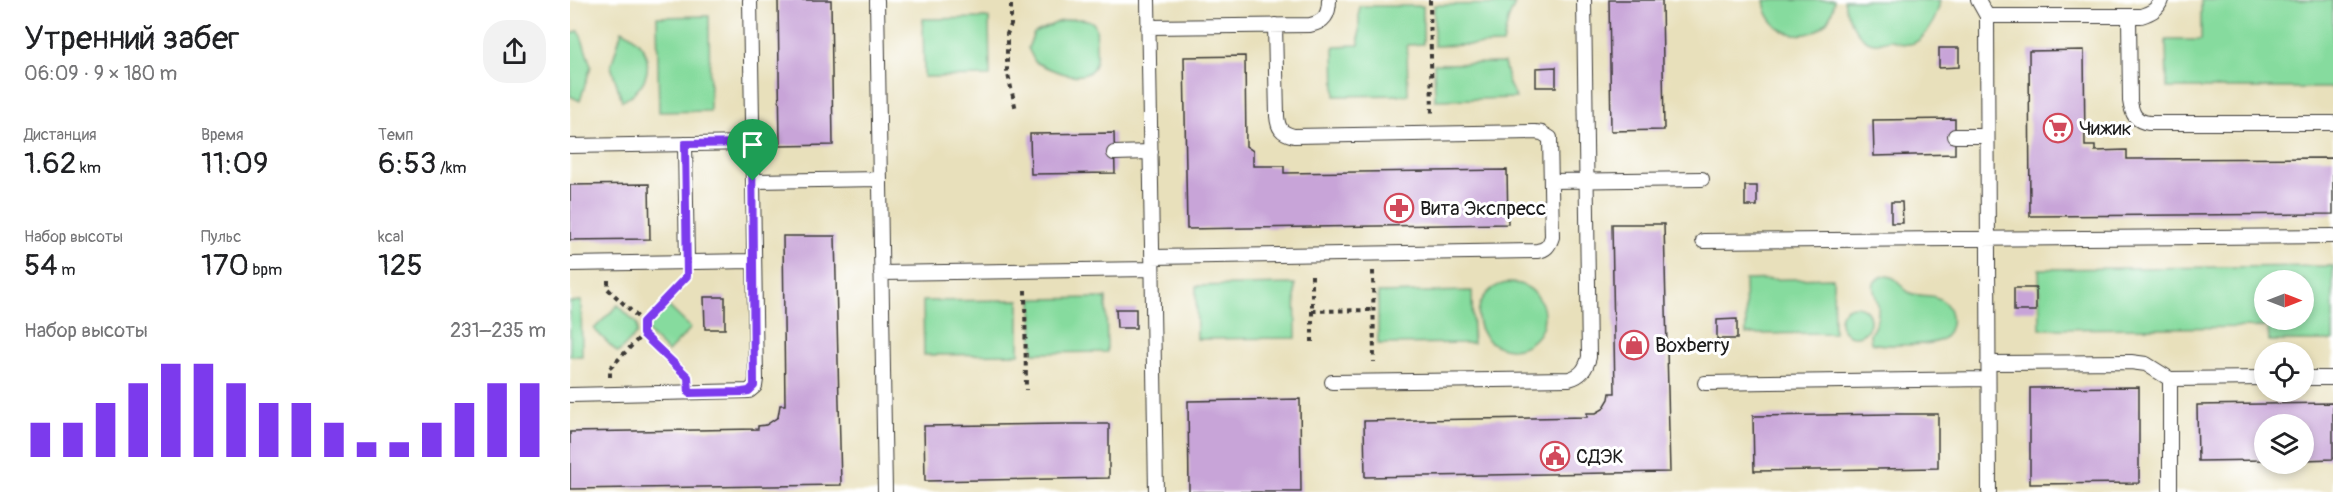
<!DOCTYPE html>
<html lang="ru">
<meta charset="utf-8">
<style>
body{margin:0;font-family:Pangolin,sans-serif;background:#f2f2f2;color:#202124;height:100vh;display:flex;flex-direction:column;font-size:22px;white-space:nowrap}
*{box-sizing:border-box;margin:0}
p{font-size:20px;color:#757577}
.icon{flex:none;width:33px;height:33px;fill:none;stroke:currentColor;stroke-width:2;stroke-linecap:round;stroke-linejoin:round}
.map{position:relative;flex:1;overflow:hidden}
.details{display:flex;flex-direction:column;background:#fff;width:570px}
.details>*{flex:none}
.needle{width:39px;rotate:90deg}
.tools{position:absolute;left:1684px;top:270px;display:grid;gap:12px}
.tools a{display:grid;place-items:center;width:60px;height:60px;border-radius:50%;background:#fff;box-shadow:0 3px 9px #0003;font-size:30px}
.pin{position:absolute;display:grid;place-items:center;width:51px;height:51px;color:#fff;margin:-62px -26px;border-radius:50% 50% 50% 0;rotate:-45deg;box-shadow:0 0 6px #0007}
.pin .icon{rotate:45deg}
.round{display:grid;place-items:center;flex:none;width:63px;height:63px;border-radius:24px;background:#f2f2f2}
.summary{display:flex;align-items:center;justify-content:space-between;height:102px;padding:0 24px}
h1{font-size:33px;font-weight:600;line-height:45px}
.figures{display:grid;grid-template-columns:repeat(3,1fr);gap:9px;height:102px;padding:6px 24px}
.figures div{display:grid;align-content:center}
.figures b{font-size:30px;font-weight:600}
.figures small{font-size:16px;font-weight:400}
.figures p{font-size:16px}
.chart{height:168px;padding:12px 24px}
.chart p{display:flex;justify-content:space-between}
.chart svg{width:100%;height:108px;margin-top:6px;stroke:#7c3aed;stroke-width:6}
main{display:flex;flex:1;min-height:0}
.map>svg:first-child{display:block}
.green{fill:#86db9e;stroke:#517c5d;stroke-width:1.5;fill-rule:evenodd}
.building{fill:#c8a4d8}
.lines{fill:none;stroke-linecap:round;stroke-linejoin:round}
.lane-casing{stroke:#3b3934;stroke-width:16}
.path{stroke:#3b3934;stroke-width:4;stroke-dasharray:4.5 4.5;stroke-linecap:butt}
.lane{stroke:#fff;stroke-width:14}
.route-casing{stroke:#fff;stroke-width:12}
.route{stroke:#7c3aed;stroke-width:8}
.labels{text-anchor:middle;stroke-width:6;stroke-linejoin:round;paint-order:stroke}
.poi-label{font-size:20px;fill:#1c1c1c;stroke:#fff;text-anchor:start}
</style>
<main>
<section class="details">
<div class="summary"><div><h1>Утренний забег</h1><p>06:09 · 9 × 180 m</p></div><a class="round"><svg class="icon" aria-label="share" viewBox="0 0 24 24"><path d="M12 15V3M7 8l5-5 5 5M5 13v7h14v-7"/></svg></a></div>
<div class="figures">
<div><p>Дистанция</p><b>1.62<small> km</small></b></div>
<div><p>Время</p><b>11:09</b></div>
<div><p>Темп</p><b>6:53<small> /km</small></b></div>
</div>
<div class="figures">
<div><p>Набор высоты</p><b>54<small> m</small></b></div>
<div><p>Пульс</p><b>170<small> bpm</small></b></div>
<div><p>kcal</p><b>125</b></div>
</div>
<div class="chart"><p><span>Набор высоты</span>231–235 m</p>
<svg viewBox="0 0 160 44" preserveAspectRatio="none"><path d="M5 44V30M15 44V30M25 44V22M35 44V14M45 44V6M55 44V6M65 44V14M75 44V22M85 44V22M95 44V30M105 44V38M115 44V38M125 44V30M135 44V22M145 44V14M155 44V14"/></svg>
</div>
</section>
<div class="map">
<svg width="1763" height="492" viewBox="0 0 1763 492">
<rect width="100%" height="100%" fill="#fff"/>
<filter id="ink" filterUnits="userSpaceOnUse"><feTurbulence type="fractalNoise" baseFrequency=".0167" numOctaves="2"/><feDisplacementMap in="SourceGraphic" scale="12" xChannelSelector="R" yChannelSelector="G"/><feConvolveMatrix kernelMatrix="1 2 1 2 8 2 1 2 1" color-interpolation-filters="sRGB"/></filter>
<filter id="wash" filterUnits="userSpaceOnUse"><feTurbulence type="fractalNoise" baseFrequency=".008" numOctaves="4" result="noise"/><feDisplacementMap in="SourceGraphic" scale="24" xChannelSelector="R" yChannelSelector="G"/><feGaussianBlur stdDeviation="1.35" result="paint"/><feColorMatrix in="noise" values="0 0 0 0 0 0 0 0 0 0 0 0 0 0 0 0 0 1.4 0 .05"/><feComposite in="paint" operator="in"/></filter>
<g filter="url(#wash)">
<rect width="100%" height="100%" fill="#e8e0bb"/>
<path class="green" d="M1194 0H1264C1262 46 1198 46 1194 0Z
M1274 0H1370C1368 16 1354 47 1334 44 1329 43 1325 40 1320 40 1315 40 1311 43 1306 43 1288 43 1276 15 1274 0Z
M1631 0H1763V88H1597L1596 40H1631Z
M945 4 938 20 933 44 864 46V5Z
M789 6H853V44L837 45 838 95 765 96 764 46 789 45Z
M139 16 140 111 89 112 87 17Z
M419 18 420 76 354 77 353 19Z
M502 19C509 19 519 18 524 24 529 30 525 40 526 47 531 91 489 74 465 62L458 48 464 33 488 22Z
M9 30 21 66 10 101 0 96V35Z
M52 30C86 46 86 84 52 101L41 66Z
M934 63 939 84 946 98 865 100 864 64Z
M1763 266V341H1699L1698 327 1470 329 1469 269ZM1695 280H1734V320H1695Z
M1314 276C1328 275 1329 287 1340 293 1351 298 1365 292 1375 303 1381 309 1382 317 1381 325 1379 331 1377 337 1371 340 1360 346 1313 346 1301 343L1300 334C1306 326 1309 316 1308 305 1306 292 1296 282 1314 276Z
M1263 278 1264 333 1176 334 1175 280Z
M908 316a33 33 0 1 1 66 0a33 33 0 1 1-66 0Z
M725 284 726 338 627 339 626 286Z
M902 291 903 343 808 344V293Z
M536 298 537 352 463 353 462 299Z
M449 300V354L354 355 353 301Z
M11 301 12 356H0V302Z
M96 304 121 328 98 352 78 333V323Z
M48 305 67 324V333L48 353 24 329Z
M1270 321a15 15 0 1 1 30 0a15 15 0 1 1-30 0Z"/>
<g id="blocks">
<path class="building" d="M208 0H261L263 145 210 146Z
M1039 0H1092L1094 130 1041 131Z
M1369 48H1389V67L1369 68Z
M1514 50 1515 146H1525V151L1557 150V159L1763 158V214L1460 216 1459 51Z
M675 56 676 146 683 151V166H714V173L937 170 938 224 617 229 614 57Z
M986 67V87H966V68Z
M1385 119V154L1304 156 1303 120Z
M544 133 545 173 461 174 460 134Z
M79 184 80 239 0 240V185Z
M1175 186H1187V206H1175Z
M1321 202H1332L1333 223H1321Z
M1042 224H1094L1100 472 795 477 794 421 1017 417V413H1026L1033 409 1039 399 1040 393H1045Z
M213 236H265L271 485 0 489V432L188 429V426L196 425 208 417 210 405H215Z
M1444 288H1466V311H1444Z
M134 297H155V329H135Z
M546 309H566V328H547Z
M1167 319V339H1147V320Z
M1569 387V483L1460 484V388Z
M730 399 731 492H619L618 401Z
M1763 403V459L1734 460V424H1695V460L1628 461 1627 405Z
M1321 414H1368V468L1184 471 1183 416Z
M493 424H539V478L355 481 354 426Z"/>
</g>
</g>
<g filter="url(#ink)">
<use href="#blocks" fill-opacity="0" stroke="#3b3934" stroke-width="1.5"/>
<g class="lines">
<g class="lane-casing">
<path id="lane" d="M180 0 183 181
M307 0 315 492
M578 0 586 492
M1408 0 1417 16 1419 492
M1417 16H1571C1580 13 1588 10 1591 0
M1559 16 1560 101C1562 114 1565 121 1579 123H1763
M578 27 740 25C754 22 759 15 759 0
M1385 136H1417
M115 144 117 262
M0 146 182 143
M544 153 581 152
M982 181 1132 179
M1133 241 1763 236
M582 257 967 251C976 250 979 246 982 237L980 138 972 133 965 132 724 136C711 133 708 128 707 116L705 25
M0 264 184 261
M311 273 582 269
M1418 363 1561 362 1576 364 1600 379 1695 378
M1734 378H1763
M1600 379V492
M762 382 999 379C1011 376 1016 369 1019 357L1014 0
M1135 383 1418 379
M0 395 179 391 185 386 186 379 183 181 310 179"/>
</g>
<path class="path" d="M860 0 862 116
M441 5V25L437 34V70L446 110
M803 271 804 362
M742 275V342
M38 280V289L73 322
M112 282 73 322V334L114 373
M455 290 456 390
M742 311 803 310
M40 377V368L73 334"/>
<use href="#lane" class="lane"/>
</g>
</g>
<g class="lines" filter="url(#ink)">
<g class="route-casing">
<path id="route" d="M182 143 184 386 179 391 172 392 119 393 118 377 73 334V322L117 276 115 144Z"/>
</g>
<use href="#route" class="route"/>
</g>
<defs>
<g id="supermarket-ring" transform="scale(1.5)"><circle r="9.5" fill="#fff" stroke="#d1495b" stroke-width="1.5"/><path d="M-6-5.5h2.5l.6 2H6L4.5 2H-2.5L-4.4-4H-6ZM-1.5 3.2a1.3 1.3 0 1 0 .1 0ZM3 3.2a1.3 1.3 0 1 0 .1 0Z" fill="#d1495b"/></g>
<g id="pharmacy-ring" transform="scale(1.5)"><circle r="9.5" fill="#fff" stroke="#d1495b" stroke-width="1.5"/><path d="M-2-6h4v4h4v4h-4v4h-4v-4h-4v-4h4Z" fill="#d1495b"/></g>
<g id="shop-ring" transform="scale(1.5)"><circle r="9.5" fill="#fff" stroke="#d1495b" stroke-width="1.5"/><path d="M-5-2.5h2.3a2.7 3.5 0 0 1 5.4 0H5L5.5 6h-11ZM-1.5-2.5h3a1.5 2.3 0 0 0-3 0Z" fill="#d1495b"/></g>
<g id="civic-ring" transform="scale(1.5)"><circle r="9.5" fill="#fff" stroke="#d1495b" stroke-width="1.5"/><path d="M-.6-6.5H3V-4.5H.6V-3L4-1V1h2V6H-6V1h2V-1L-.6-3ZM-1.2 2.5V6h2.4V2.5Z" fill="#d1495b"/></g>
</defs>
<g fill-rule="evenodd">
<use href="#supermarket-ring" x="1488" y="128"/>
<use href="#pharmacy-ring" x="829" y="208"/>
<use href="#shop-ring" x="1064" y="345"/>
<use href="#civic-ring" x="985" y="456"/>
</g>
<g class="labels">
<g class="poi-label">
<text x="1509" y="135">Чижик</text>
<text x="850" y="215">Вита Экспресс</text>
<text x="1085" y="352">Boxberry</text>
<text x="1006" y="463">СДЭК</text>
</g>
</g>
</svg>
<div class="tools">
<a><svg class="needle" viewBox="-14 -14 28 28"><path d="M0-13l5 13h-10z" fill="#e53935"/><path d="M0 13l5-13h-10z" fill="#757577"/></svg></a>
<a><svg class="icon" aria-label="locate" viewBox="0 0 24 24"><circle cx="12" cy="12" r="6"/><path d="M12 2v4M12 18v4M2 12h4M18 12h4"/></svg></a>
<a><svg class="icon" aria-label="layers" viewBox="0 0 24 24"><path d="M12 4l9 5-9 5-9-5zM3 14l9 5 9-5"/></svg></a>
</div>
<div class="pin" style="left:183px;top:181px;background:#1e9e55"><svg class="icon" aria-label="arrive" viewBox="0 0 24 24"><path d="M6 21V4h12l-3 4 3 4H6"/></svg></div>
</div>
</main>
